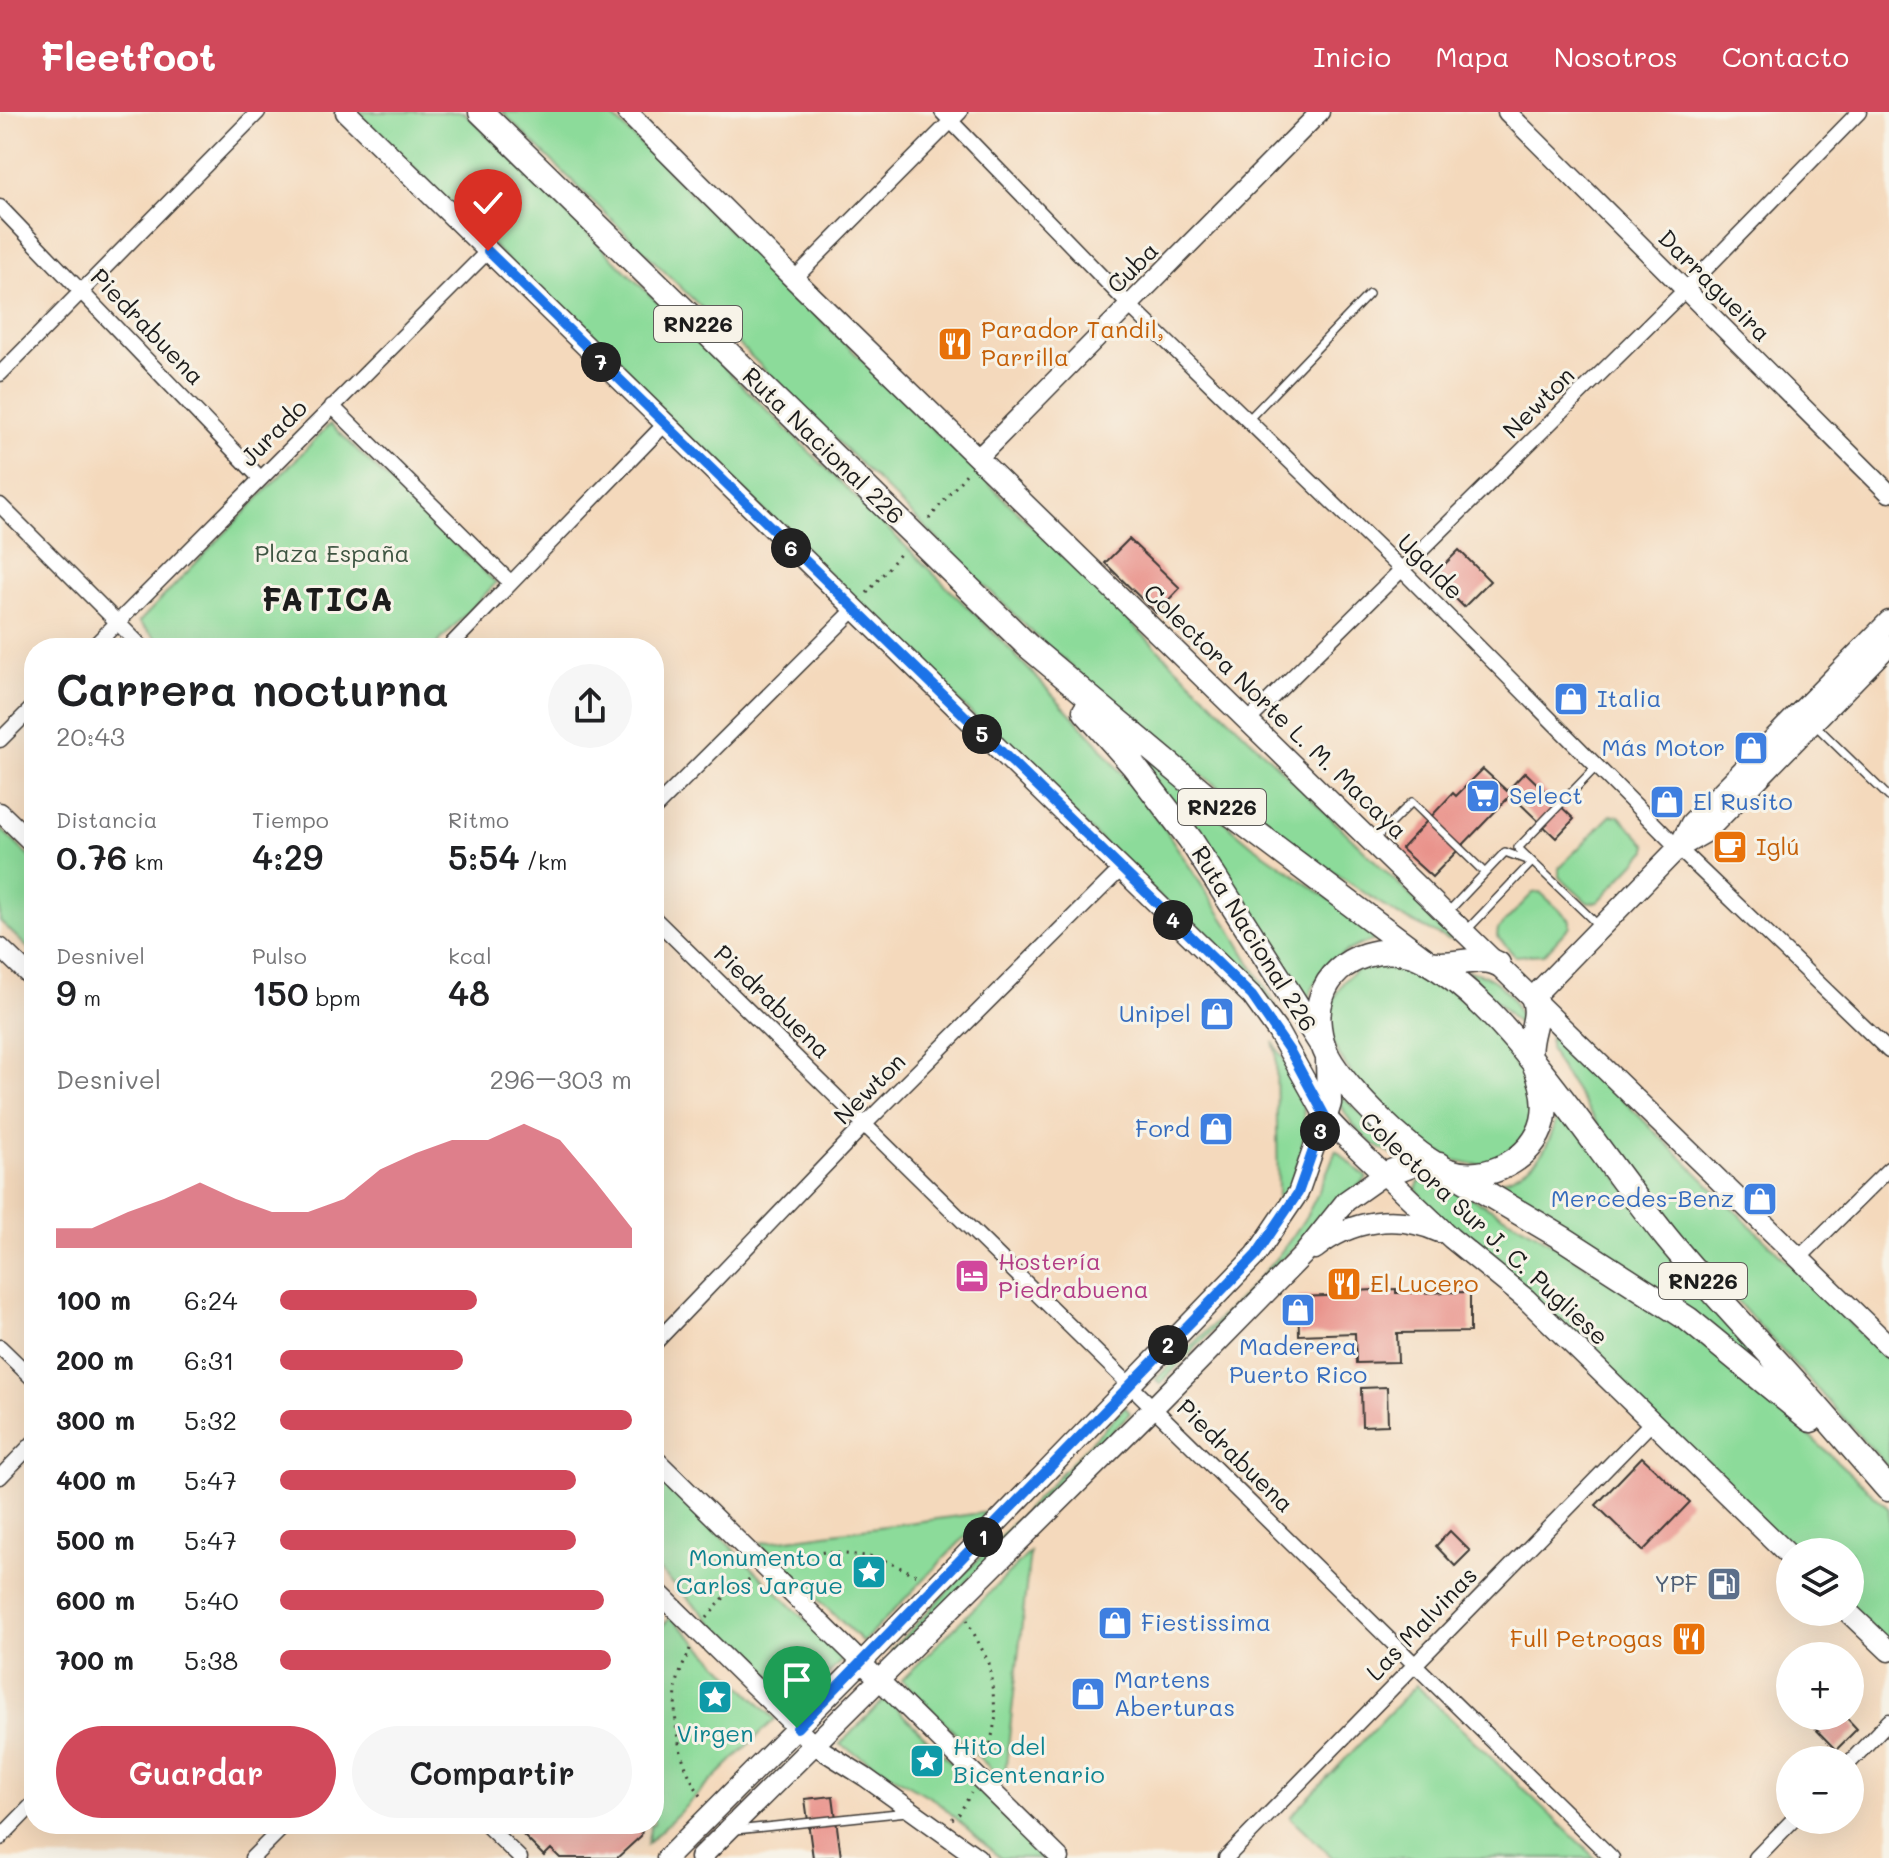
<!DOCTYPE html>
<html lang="es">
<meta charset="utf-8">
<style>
body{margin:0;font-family:Mali,sans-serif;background:#f6f6f6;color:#202124;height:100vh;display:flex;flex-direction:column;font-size:30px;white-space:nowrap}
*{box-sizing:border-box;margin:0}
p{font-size:26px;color:#757577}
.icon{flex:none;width:44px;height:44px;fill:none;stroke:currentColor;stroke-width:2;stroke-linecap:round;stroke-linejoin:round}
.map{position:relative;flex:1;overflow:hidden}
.panel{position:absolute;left:24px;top:526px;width:640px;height:1196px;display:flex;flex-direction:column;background:#fff;border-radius:32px;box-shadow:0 8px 32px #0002}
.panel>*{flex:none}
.controls{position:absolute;left:1776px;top:1426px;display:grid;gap:16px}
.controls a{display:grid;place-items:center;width:88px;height:88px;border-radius:50%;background:#fff;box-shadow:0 8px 32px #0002;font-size:40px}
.pin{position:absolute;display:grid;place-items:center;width:68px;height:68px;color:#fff;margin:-82px -34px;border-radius:50% 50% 50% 0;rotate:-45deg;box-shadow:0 0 8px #0007}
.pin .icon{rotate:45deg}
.km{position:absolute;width:40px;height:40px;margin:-20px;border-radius:50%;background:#222;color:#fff;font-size:22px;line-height:40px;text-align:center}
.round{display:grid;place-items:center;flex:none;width:84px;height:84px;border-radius:42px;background:#f6f6f6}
.overview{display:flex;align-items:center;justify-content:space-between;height:136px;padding:0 32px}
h1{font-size:44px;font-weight:600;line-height:60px}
.stats{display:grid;grid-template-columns:repeat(3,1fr);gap:12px;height:136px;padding:8px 32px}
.stats div{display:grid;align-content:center}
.stats b{font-size:34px;font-weight:600}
.stats small{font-size:22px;font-weight:400}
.stats p{font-size:22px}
.chart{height:224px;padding:16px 32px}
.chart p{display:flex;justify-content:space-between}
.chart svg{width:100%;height:144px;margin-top:8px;fill:#d1495b;opacity:.7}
.primary-button{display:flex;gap:16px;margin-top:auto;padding:16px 32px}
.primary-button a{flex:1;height:92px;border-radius:48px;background:#d1495b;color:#fff;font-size:32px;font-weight:600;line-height:92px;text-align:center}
.primary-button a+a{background:#f6f6f6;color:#202124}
ul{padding:0 32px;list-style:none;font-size:26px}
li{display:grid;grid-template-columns:128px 96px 1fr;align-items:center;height:60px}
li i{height:20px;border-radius:10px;background:#d1495b}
header{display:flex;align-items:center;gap:48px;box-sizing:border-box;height:112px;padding:0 40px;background:#d1495b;color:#fff}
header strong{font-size:38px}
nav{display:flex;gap:44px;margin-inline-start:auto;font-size:28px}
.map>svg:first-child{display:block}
.green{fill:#8cdb9a;stroke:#547c5b;stroke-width:2}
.building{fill:#e9928a}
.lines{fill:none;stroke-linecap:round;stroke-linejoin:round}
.service-casing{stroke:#3c3834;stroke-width:10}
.minor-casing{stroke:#3c3834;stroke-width:17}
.tertiary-casing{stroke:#3c3834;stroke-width:21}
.secondary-casing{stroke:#3c3834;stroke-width:23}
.trunk-casing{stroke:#3c3834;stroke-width:27}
.path{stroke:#3c3834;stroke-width:3;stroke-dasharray:2 6;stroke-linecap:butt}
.service{stroke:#fff;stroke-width:7}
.minor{stroke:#fff;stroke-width:14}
.tertiary{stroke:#fff;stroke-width:18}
.secondary{stroke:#fff;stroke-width:20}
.trunk{stroke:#fff;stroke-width:24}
.route-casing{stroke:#fff;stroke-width:16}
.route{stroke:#1a73e8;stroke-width:10}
.labels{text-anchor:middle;stroke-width:6;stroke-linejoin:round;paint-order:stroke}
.shield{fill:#f7f3e8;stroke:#5e5c59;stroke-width:2}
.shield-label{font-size:22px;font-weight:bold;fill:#1c1c1c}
.street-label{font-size:24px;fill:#1c1c1c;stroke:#f7f3e8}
.food-label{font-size:24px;fill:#c56008;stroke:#f7f3e8;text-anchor:start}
.park-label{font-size:24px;fill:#3e5542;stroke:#f7f3e8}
.shop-label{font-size:24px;fill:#366cbe;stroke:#f7f3e8;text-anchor:start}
.hotel-label{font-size:24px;fill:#b23c85;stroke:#f7f3e8;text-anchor:start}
.culture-label{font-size:24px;fill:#0d838f;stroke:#f7f3e8;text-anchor:end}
.service-label{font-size:24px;fill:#4e5e75;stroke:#f7f3e8;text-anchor:end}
.district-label{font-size:32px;font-weight:bold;letter-spacing:2px;fill:#1c1c1c;stroke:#f7f3e8}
</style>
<header>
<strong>Fleetfoot</strong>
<nav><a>Inicio</a><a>Mapa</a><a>Nosotros</a><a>Contacto</a></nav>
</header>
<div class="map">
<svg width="1889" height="1746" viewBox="0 0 1889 1746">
<rect width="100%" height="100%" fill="#f7f3e8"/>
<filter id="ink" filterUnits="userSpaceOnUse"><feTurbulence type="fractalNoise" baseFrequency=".0125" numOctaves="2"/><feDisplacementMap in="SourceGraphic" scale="16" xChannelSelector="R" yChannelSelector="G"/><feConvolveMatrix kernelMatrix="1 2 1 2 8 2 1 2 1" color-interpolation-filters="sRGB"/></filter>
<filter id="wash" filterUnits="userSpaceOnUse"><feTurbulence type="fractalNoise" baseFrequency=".006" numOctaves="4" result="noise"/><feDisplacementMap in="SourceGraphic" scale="32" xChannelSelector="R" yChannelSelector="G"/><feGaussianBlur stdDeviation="1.8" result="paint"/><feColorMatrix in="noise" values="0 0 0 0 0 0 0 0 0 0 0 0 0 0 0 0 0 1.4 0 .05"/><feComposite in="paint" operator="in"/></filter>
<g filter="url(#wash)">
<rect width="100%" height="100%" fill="#f4d9bc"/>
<path class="green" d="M356 0H464L1005 532 1097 630 1165 717 1231 818 1284 908 1271 891 1117 744Z
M502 0H608L1456 828 1447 827 1398 803 1327 756 1256 704 1194 657 1039 527Z
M330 312 496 471 433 536H166L139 510Z
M1128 629 1252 733 1385 826C1344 834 1314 855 1306 898Z
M1611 703 1619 704 1647 733V738L1598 790 1588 791 1559 765V756Z
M0 716 34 749V842L0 809Z
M1540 780 1570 808V814L1544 842 1515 844 1497 824 1498 817 1533 781Z
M1405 851C1449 872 1517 929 1533 976 1544 1012 1513 1045 1480 1052 1468 1054 1455 1049 1445 1043 1409 1025 1350 970 1334 933 1321 904 1337 862 1368 853 1379 849 1394 851 1405 851Z
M1467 859C1498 863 1518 886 1522 916Z
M1550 921 1556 922 1889 1250V1356L1682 1129 1631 1062 1556 949 1550 936Z
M1273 930C1279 941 1288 951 1293 962 1323 1025 1288 1092 1245 1139L1278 1087 1276 941Z
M1335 977 1399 1038 1407 1048C1372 1038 1345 1012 1335 977Z
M1560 993 1781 1271 1490 1073C1540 1057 1548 1040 1560 993Z
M1336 1038 1367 1066 1315 1114 1160 1272 1156 1267C1205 1219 1261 1173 1299 1115 1315 1092 1325 1064 1336 1038Z
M1430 1069 1473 1087 1535 1121 1683 1216 1755 1274 1889 1397V1532L1850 1495V1440H1793L1423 1087 1416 1077 1419 1070Z
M1125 1295 1130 1301 896 1542 891 1538Z
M654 1359 844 1546 797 1594 654 1453Z
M989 1400 863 1530 759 1431Z
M1030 1440 1004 1670 902 1568Z
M671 1505 775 1607 647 1732 651 1712H654V1697L661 1663 654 1656V1522Z
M1416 1573 1595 1746H1333L1290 1705Z
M886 1586 1048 1746H1000L938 1690 840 1632Z"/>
<g id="blocks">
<path class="building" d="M1129 427 1180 476 1156 501 1105 451Z
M1459 438 1490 469 1464 495 1433 464Z
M1483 657 1507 679 1525 660 1574 707 1556 726 1511 683 1432 765 1401 737 1453 681 1456 684Z
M1396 1177V1181L1470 1180V1220L1397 1221 1398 1250 1356 1251 1355 1221 1299 1223 1298 1185 1353 1183 1354 1179Z
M1387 1275 1388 1313 1362 1314 1361 1276Z
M1642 1345 1690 1390 1643 1439 1596 1393Z
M1450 1419 1470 1439 1455 1454 1436 1434Z
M1803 1604H1845L1857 1617 1836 1638Z
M833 1684 841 1745 813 1746 805 1687Z
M512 1712H643L641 1724 617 1746H560L551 1737 544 1744Z"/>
</g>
</g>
<g filter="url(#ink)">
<use href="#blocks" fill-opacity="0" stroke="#3c3834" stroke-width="2"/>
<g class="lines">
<g class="service-casing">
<path id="service" d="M1248 308 1369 182
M1813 611 1889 685
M1597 654 1518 736 1599 814
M1373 729 1412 690 1485 761
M1447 801 1505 740 1532 750 1466 819
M736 1718 907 1700"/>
</g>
<g class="minor-casing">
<path id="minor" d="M942 0 1130 194 1402 458 1678 736 1889 939
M0 95 260 366
M794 167 960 0
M0 262 258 0
M332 294 511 471
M0 393 143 536
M92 536 488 139
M448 536 664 313
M1247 610 1684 179 1859 0
M0 628 34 594
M654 697 854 498
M654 806 1612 1746
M1798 1147 1889 1057
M654 1232 865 1012 1121 757
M0 1235 34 1268
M0 1365 34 1330
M1850 1650 1889 1609
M485 1712 520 1746
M0 1726 34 1691
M252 1746 286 1712
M1226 1746 1651 1311
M1756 1746 1793 1708"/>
</g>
<g class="tertiary-casing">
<path id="tertiary" d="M1507 0 1889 381
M979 345 1320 0
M0 700 34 733
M0 835 34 868
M654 1346 1060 1746
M654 1476 814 1633 865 1665 978 1746"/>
</g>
<g class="secondary-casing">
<path id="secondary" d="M346 0 1252 884 1278 920 1325 1004 1342 1022 1451 1126 1526 1187 1790 1444
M627 0 794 167 1889 1234
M1678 736 1706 720 1889 533
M1533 885 1678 736 1691 711 1889 509
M1315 1137C1350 1108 1397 1101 1439 1120
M1848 1500 1889 1539
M667 1746 861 1551 1256 1143 1298 1081 1325 1004
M700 1746 1154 1295 1303 1143 1346 1089 1383 1063"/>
</g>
<g class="trunk-casing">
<path id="trunk" d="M481 0 1028 534 1206 683 1424 847
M1085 599 1133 653 1190 727 1320 930
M1430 851C1452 856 1479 842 1498 852
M1530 946C1526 924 1542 906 1533 885
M1533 949C1542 968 1548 988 1543 1009 1534 1047 1486 1072 1449 1059 1415 1046 1345 977 1328 945 1319 927 1315 903 1322 884 1335 843 1390 828 1426 849 1469 874 1503 913 1534 951 1580 1007 1620 1068 1666 1125 1705 1173 1748 1218 1790 1264 1823 1301 1855 1339 1888 1377
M1325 1004 1329 991 1328 946
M1454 1062 1564 1127 1688 1207 1811 1308
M1383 1063 1417 1050 1439 1053"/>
</g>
<path class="path" d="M929 407 967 361
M867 481 901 441
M783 1450 824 1440 877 1445 921 1465
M707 1506 727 1482 751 1466
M967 1508 989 1551 996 1604 987 1650
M690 1537C686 1548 679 1560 677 1572 671 1609 680 1656 702 1685
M952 1707 959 1702 971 1681"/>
<use href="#service" class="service"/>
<use href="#minor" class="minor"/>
<use href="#tertiary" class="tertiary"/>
<use href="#secondary" class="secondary"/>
<use href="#trunk" class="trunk"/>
</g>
</g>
<g class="lines" filter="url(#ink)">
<g class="route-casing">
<path id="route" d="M488 139 1252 884 1291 941 1325 1004 1298 1081 1256 1143 797 1616"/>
</g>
<use href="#route" class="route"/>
</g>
<defs>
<g id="restaurant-square" transform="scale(1.8)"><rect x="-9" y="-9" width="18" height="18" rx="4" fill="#e8710a" stroke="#f7f3e8"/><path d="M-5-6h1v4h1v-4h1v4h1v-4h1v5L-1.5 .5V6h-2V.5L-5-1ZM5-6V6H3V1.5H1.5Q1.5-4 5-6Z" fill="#fff"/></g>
<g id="shop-square" transform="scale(1.8)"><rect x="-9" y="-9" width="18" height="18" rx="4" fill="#3f7fe0" stroke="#f7f3e8"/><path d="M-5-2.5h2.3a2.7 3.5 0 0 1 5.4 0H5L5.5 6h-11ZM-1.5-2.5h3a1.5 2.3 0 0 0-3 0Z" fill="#fff"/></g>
<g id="supermarket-square" transform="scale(1.8)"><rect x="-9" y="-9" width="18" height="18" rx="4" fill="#3f7fe0" stroke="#f7f3e8"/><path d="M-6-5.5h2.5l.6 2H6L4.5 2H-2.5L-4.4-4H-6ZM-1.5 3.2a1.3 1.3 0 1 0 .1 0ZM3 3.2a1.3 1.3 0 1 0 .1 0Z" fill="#fff"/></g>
<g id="cafe-square" transform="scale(1.8)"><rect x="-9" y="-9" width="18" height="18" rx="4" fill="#e8710a" stroke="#f7f3e8"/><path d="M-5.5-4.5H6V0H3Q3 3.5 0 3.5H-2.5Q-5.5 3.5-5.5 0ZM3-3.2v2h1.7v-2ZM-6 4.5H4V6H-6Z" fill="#fff"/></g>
<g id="hotel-square" transform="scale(1.8)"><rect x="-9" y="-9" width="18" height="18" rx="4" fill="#d1479c" stroke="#f7f3e8"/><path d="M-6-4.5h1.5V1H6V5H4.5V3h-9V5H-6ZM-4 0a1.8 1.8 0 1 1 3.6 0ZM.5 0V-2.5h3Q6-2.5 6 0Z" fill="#fff"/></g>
<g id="sight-square" transform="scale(1.8)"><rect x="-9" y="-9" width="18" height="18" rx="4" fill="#0f9aa8" stroke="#f7f3e8"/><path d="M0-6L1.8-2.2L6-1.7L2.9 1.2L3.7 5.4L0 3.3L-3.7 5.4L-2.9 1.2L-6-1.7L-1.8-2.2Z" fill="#fff"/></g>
<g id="fuel-square" transform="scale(1.8)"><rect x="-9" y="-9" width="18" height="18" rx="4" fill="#5c6f8a" stroke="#f7f3e8"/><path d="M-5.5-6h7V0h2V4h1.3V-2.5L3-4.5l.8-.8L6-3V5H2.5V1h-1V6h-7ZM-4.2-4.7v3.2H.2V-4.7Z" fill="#fff"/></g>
</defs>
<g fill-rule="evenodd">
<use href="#restaurant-square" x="955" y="232"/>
<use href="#shop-square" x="1571" y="587"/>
<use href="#shop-square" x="1751" y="636"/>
<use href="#supermarket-square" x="1483" y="684"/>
<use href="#shop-square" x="1667" y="690"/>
<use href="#cafe-square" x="1730" y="735"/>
<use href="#shop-square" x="1217" y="902"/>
<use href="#shop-square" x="1216" y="1017"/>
<use href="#shop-square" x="1760" y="1087"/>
<use href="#hotel-square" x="972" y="1164"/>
<use href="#restaurant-square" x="1344" y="1172"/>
<use href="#shop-square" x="1298" y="1198"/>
<use href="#sight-square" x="869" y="1460"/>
<use href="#fuel-square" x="1724" y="1472"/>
<use href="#shop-square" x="1115" y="1511"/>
<use href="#restaurant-square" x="1689" y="1527"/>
<use href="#shop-square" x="1088" y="1582"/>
<use href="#sight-square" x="715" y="1585"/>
<use href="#sight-square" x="927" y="1649"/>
</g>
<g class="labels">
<g class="shield">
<rect x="654" y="194" width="88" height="36" rx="6"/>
<rect x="1178" y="677" width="88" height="36" rx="6"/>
<rect x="1659" y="1151" width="88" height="36" rx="6"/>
</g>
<g class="shield-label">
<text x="698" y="220">RN226</text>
<text x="1222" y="703">RN226</text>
<text x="1703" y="1177">RN226</text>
</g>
<g class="street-label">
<text transform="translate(1133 156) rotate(-45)" y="8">Cuba</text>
<text transform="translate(1714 174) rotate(45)" y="8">Darragueira</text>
<text transform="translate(147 215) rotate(46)" y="8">Piedrabuena</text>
<text transform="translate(1539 291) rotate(-45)" y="8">Newton</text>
<text transform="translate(274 321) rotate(-45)" y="8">Jurado</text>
<text transform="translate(823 334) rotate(44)" y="8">Ruta Nacional 226</text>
<text transform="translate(1430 455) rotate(45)" y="8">Ugalde</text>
<text transform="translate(1275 600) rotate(44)" y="8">Colectora Norte L. M. Macaya</text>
<text transform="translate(1254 827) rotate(58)" y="8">Ruta Nacional 226</text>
<text transform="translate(772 890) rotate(44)" y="8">Piedrabuena</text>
<text transform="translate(870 977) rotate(-45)" y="8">Newton</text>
<text transform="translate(1484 1117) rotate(43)" y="8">Colectora Sur J. C. Pugliese</text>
<text transform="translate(1235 1344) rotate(44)" y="8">Piedrabuena</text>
<text transform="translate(1422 1512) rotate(-46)" y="8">Las Malvinas</text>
</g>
<g class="food-label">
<text x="981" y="226">Parador Tandil,<tspan x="981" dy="28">Parrilla</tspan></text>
<text x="1756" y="743">Iglú</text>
<text x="1370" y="1180">El Lucero</text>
<text x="1663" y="1535" text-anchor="end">Full Petrogas</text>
</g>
<g class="park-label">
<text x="332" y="450">Plaza España</text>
</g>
<g class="shop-label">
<text x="1597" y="595">Italia</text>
<text x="1725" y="644" text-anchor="end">Más Motor</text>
<text x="1509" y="692">Select</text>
<text x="1693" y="698">El Rusito</text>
<text x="1191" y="910" text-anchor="end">Unipel</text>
<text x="1190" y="1025" text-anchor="end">Ford</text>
<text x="1734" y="1095" text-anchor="end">Mercedes-Benz</text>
<text x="1298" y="1243" text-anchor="middle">Maderera<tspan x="1298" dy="28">Puerto Rico</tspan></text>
<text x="1141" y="1519">Fiestissima</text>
<text x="1114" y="1576">Martens<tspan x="1114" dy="28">Aberturas</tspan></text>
</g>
<g class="hotel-label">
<text x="998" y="1158">Hostería<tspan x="998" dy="28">Piedrabuena</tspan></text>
</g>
<g class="culture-label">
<text x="843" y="1454">Monumento a<tspan x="843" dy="28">Carlos Jarque</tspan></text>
<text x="715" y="1630" text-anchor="middle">Virgen</text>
<text x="953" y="1643" text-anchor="start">Hito del<tspan x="953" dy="28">Bicentenario</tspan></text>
</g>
<g class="service-label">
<text x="1698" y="1480">YPF</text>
</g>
<g class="district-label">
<text x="328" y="499">FATICA</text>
</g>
</g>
</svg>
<div class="controls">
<a><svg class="icon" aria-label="layers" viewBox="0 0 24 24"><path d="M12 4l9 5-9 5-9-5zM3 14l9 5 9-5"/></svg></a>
<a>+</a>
<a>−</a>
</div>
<div class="pin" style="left:797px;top:1616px;background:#1e9e55"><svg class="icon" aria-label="arrive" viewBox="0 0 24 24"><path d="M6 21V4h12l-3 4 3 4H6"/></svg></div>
<div class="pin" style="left:488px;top:139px;background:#d93025"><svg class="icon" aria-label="check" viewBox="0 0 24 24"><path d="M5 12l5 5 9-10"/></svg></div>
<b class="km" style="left:983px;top:1425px">1</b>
<b class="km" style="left:1168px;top:1233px">2</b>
<b class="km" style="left:1320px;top:1019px">3</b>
<b class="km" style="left:1173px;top:808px">4</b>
<b class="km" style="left:982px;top:622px">5</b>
<b class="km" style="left:791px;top:436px">6</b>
<b class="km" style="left:601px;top:250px">7</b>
<section class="panel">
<div class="overview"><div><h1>Carrera nocturna</h1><p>20:43</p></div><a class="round"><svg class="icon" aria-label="share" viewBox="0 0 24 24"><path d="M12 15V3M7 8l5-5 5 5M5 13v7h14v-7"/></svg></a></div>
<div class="stats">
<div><p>Distancia</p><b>0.76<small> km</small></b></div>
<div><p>Tiempo</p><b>4:29</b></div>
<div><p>Ritmo</p><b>5:54<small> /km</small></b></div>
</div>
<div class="stats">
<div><p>Desnivel</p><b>9<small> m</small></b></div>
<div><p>Pulso</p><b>150<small> bpm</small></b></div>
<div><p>kcal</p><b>48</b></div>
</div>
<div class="chart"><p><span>Desnivel</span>296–303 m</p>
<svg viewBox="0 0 160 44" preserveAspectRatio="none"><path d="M0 44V38L10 38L20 33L30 29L40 24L50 29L60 33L70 33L80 29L90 20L100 15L110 11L120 11L130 6L140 11L150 24L160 38V44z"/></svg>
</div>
<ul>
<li><b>100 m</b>6:24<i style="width:56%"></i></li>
<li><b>200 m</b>6:31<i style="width:52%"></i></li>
<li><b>300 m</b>5:32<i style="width:100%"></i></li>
<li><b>400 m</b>5:47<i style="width:84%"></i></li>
<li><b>500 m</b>5:47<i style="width:84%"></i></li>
<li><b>600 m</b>5:40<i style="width:92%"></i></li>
<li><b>700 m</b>5:38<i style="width:94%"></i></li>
</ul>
<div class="primary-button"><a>Guardar</a><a>Compartir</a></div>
</section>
</div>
